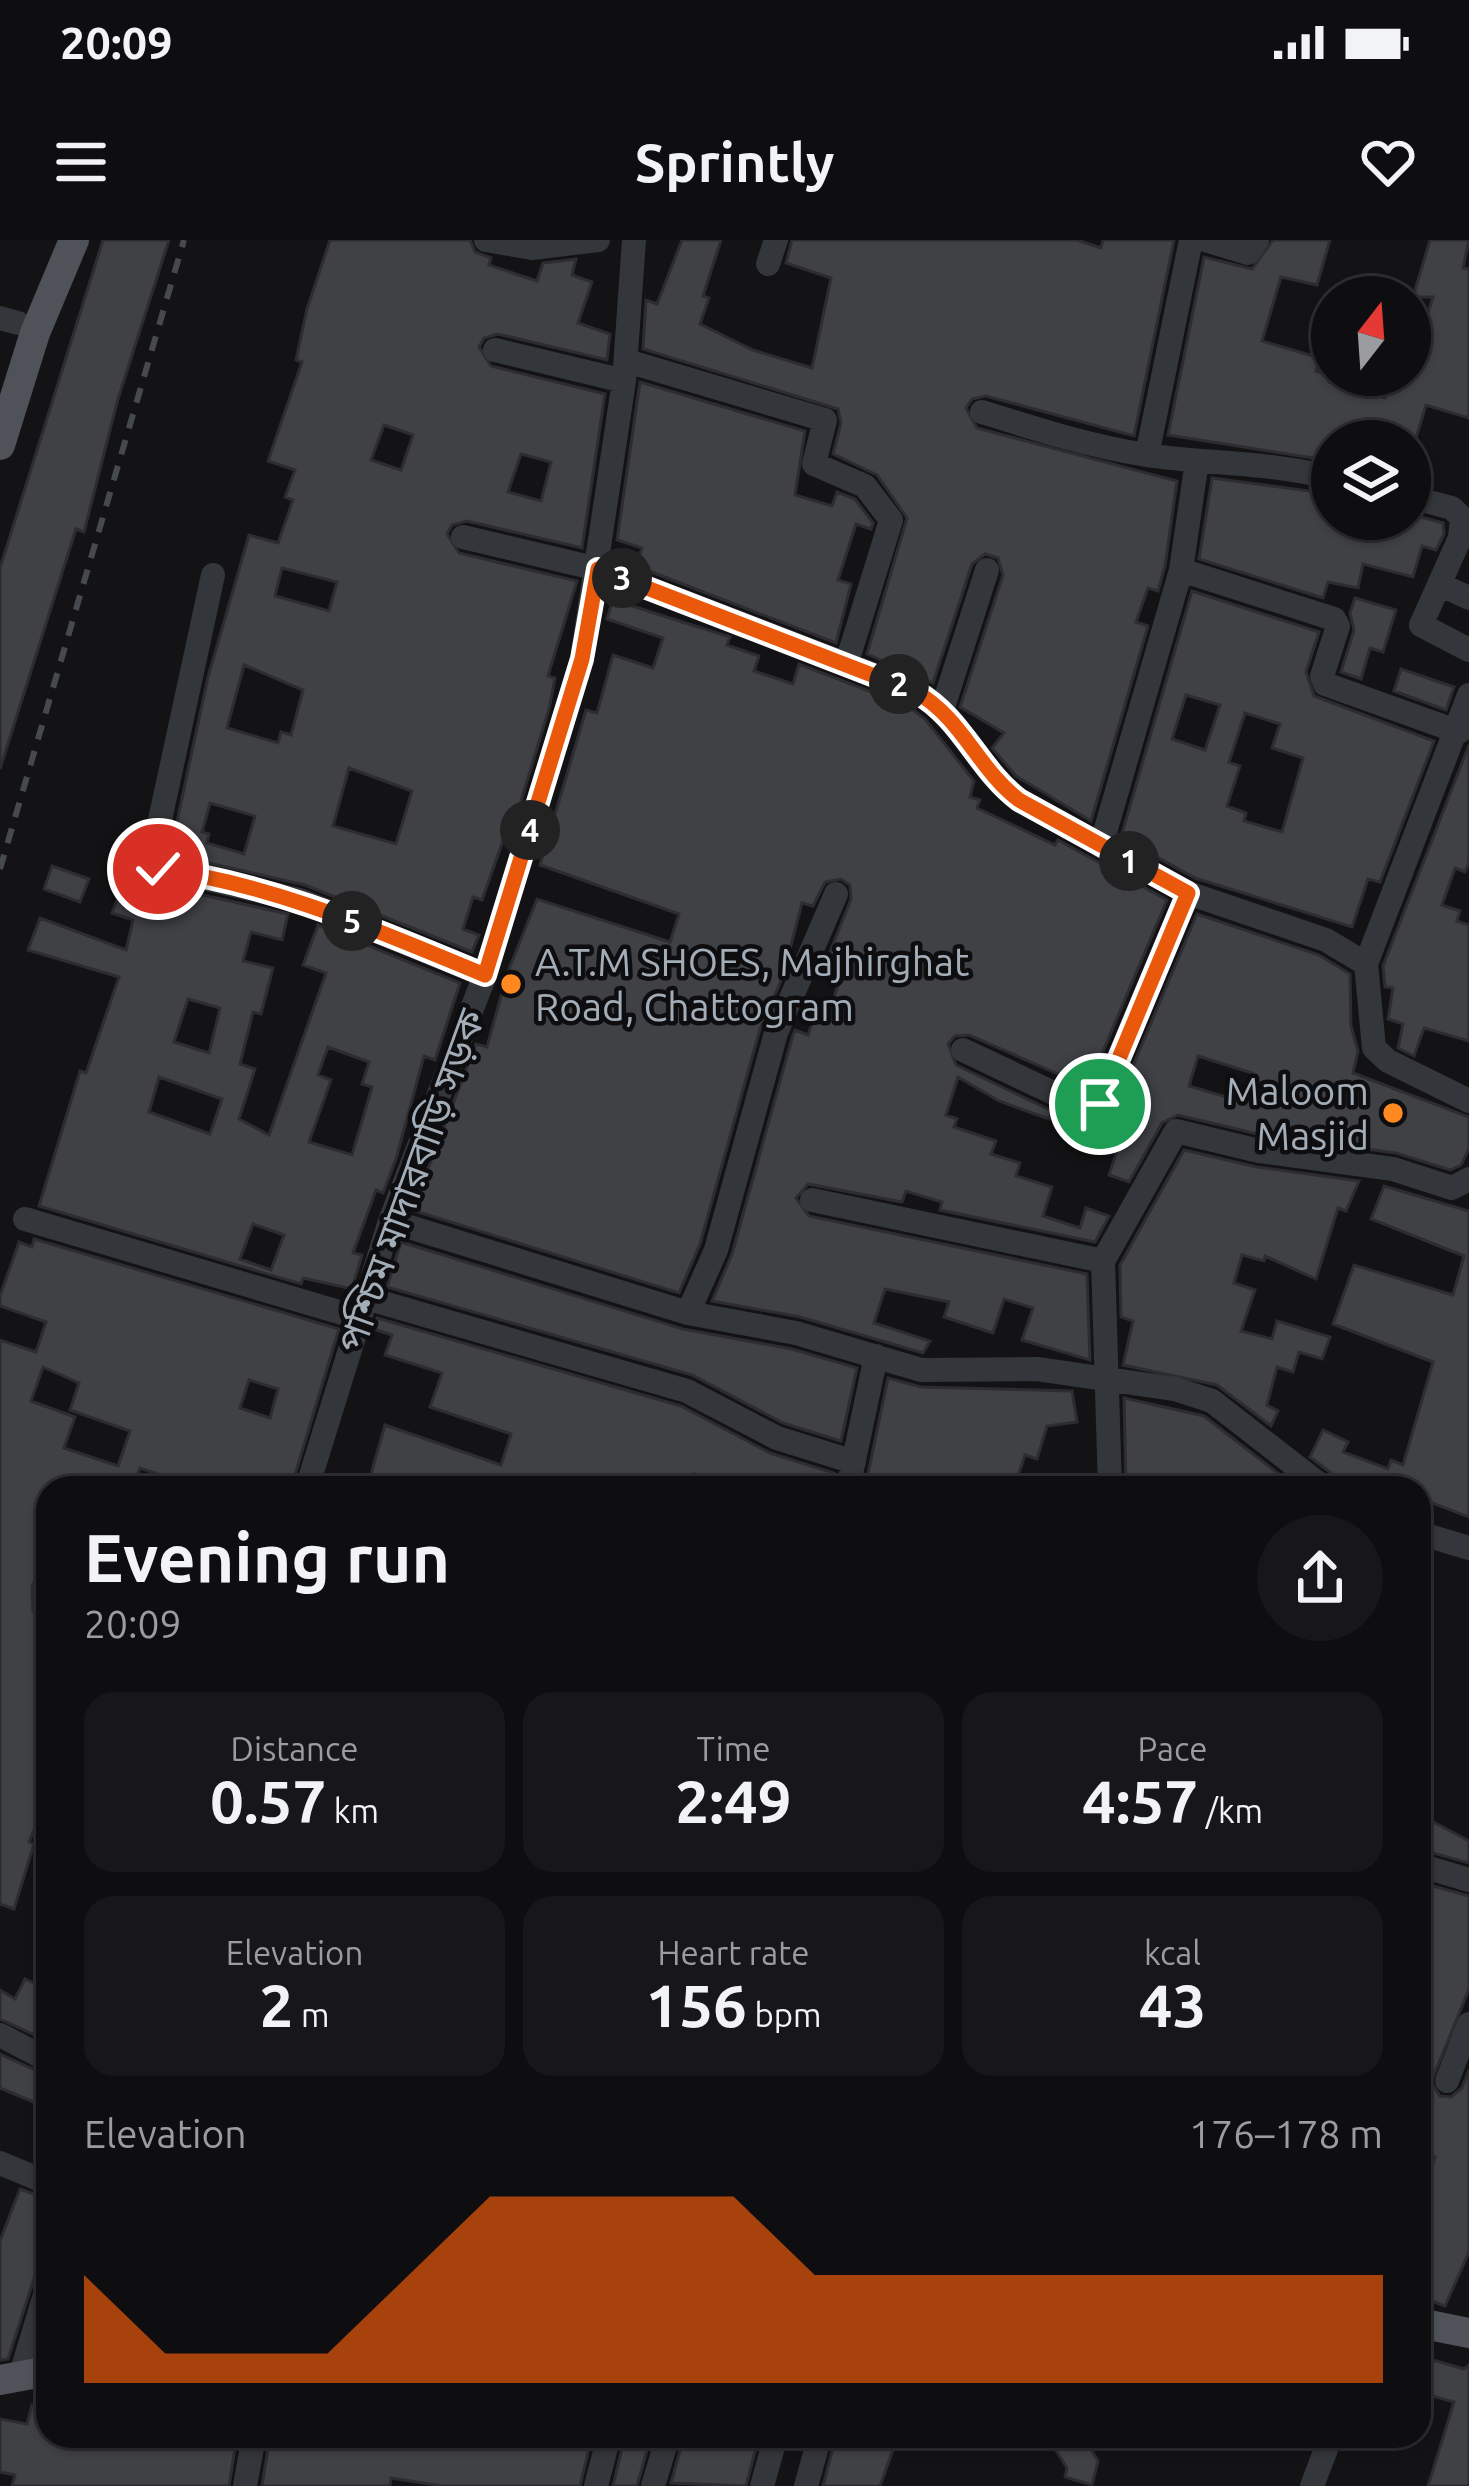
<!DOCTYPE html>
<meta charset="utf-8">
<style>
body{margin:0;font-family:Ubuntu,"Noto Sans Bengali",sans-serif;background:#171719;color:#f1f3f6;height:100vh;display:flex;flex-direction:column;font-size:45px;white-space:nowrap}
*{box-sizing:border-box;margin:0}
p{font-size:39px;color:#9b9c9f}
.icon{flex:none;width:66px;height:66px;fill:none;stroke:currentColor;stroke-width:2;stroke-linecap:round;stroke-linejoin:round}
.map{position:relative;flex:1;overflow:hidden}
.details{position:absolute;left:36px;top:1236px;width:1395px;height:972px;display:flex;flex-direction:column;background:#0e0e10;border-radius:36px;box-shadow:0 3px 9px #0004,0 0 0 3px #2e2e30}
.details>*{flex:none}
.needle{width:78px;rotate:17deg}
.tools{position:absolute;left:1311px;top:36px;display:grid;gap:24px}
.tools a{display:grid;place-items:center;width:120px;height:120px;border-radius:50%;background:#0e0e10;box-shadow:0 3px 9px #0004,0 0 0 3px #2e2e30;font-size:60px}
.pin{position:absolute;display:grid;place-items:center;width:102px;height:102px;color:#fff;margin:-51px;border:6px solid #fff;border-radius:50%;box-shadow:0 3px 12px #0007}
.km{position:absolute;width:60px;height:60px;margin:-30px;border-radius:50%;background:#222;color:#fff;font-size:33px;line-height:60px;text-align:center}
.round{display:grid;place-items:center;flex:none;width:126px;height:126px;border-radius:63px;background:#171719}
.headline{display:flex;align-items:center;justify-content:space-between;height:204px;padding:0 48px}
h1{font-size:66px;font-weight:600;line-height:90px}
.stats{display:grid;grid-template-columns:repeat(3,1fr);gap:18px;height:204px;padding:12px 48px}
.stats div{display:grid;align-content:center;border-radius:30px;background:#171719;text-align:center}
.stats b{font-size:60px;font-weight:600}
.stats small{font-size:33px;font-weight:400}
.stats p{font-size:33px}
.chart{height:336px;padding:24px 48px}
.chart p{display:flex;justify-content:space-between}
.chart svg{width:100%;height:216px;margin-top:12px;fill:#ea580c;opacity:.7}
.status{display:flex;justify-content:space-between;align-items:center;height:84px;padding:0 60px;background:#0e0e10;direction:ltr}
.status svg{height:33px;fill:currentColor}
header{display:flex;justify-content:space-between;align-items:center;height:156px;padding:0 48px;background:#0e0e10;font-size:54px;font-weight:600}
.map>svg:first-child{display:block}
.building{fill:#3f4145;stroke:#2d2d31;stroke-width:3;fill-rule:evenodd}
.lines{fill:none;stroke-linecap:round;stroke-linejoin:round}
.minor{stroke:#33363a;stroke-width:24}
.major{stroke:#4f5359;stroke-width:30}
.rail{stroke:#464a4f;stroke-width:6;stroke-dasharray:15 12;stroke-linecap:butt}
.route-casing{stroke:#fff;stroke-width:24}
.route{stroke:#ea580c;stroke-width:15}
.poi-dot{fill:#ff8920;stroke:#0e0e10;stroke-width:4.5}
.labels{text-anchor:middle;stroke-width:9;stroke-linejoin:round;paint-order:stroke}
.poi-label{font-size:39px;fill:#a3adb7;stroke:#0e0e10;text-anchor:start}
.street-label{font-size:39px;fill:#a3adb7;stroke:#0e0e10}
</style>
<div class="status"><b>20:09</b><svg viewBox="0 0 49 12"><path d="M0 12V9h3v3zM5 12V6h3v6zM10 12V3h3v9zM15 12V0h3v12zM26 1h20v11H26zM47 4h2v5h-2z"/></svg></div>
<header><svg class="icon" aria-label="menu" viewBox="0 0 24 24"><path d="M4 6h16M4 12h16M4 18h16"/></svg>Sprintly<svg class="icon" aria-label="heart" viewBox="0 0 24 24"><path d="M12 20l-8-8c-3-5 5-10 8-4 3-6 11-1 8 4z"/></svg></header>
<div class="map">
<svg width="1469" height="2246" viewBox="0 0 1469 2246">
<rect width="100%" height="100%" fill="#131315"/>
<path class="building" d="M103 0H169L118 159 84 292 76 289 0 529V328Z
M330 0H470L475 12 491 18 489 25 537 41 543 23 576 19 572 35 592 42 578 83 610 94 607 120 498 94 484 98 479 107 491 126 605 154 582 308 467 281 452 285 447 294 459 313 577 341 548 436 555 438 549 469 511 594 506 592 482 660 473 657 463 689 479 695 472 712 305 645 170 614 208 437 249 295 278 303 293 260 285 257 295 230 268 221 302 122 296 120 307 69ZM384 185 413 195 401 230 371 220ZM521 214 551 222 541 261 508 252ZM282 328 337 342 329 371 275 356ZM244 425 303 450 291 495 281 492 278 503 227 488ZM349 528 412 551 396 604 333 586ZM210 563 255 576 244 614 207 603 209 594 202 592Z
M682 0H721L703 56 709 58 700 84 753 110 812 128 831 38 786 23 792 0H1077L1101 8 1103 0H1174L1134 196 986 156 972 159 966 168 977 188 1177 241 1165 326 1158 351 1148 348 1136 382 1148 386 1091 581 1016 536 992 508 1004 493 960 467 1003 335 998 318 985 314 972 324 933 443 867 414 907 278 877 235 833 214 841 183 838 169 643 109 646 60 657 64Z
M1273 0H1330L1317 45 1281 37 1262 101 1320 118 1316 131 1331 136 1329 142 1385 158 1391 135H1410V99L1419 102 1433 57H1413L1430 0H1469L1463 28 1469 29V178L1426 165 1415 201H1332V221L1168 195 1204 17 1252 29Z
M640 142 805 191 795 255 832 266 837 252 855 259 873 283 871 289 856 284 838 340 851 344 836 403 636 326 642 308 617 300Z
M1212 238 1332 254V279L1361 286 1363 279H1410V274L1443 283 1444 294 1436 310 1422 306 1413 337 1363 324 1358 348 1328 342 1323 358 1199 319Z
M1192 351 1319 392 1306 432 1314 456 1434 501 1380 642 1368 639 1352 687 1195 638 1121 597ZM1186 455 1220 465 1205 510 1172 499ZM1245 473 1280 484 1272 508 1303 518 1282 592 1244 581 1246 573 1227 566 1240 526 1229 522Z
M1355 358 1396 370 1383 412 1370 408 1361 439 1341 432 1354 390 1350 373Z
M613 360 730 397 727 405 759 416 754 431 793 444 799 424 908 466 925 479 974 541 970 557 980 560 977 568 1055 605 1058 600 1167 660 1088 847 969 795 955 796 948 804 956 825 1052 871 1049 879 999 861 958 837 946 875 957 879 954 887 996 901 991 914 1020 923 1016 936 1052 947 1043 976 1080 988 1086 968 1109 976 1095 1002 940 970 942 962 906 951 902 962 808 944 796 958 809 976 1087 1034 1090 1120 1022 1100 1033 1068 1004 1059 993 1093 944 1077 949 1062 885 1049 874 1083 930 1101 923 1113 800 1077 712 1061 732 1014 792 798 795 790 808 795 818 766 830 770 839 741 821 735 851 659 850 645 841 639 825 642 813 666 802 663 783 736 760 789 700 1004 679 1053 412 970 476 804 487 807 507 734 537 659 670 702 679 674 540 625 586 470 597 473 613 415 653 428 663 398 607 379Z
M1401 429 1454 447 1446 470 1394 451Z
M1469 505V622L1465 632 1455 628 1442 665 1460 671 1457 681 1469 685V801L1424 788 1414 816 1398 808 1403 784 1388 779 1393 748 1385 747 1383 726Z
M52 626 89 639 80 662 44 649Z
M145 642 288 674 282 700 251 692 243 721 273 728 261 774 253 772 240 824 255 829 239 879 269 895 326 733 303 725 318 685 460 743 435 820 424 816 396 919 383 953 376 950 353 1013 362 1015 352 1049 303 1038 301 1044 39 966 80 831 86 833 119 737 28 710 40 678 126 710 133 680 112 673 123 645 143 652ZM188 759 220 768 209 813 174 802ZM328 807 369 822 362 844 372 847 352 915 309 902 331 840 318 835ZM159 837 222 859 210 894 149 872ZM253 984 284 995 271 1030 240 1019Z
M1197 674 1319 715 1350 734 1351 786 1358 811 1353 833 1469 877V909L1461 925 1450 930 1396 913 1262 895 1178 875 1162 883 1129 942 1109 935 1117 911 1113 904 1093 898 1097 883 1113 873ZM1198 816 1252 833 1243 862 1189 846Z
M1184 910 1257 927 1359 941 1346 971 1338 968 1316 1039 1265 1016 1264 1021 1242 1015 1234 1043 1255 1050 1241 1091 1272 1099 1277 1081 1330 1097 1322 1119 1299 1112 1293 1132 1277 1127 1267 1165 1278 1171 1271 1186 1217 1145 1123 1125 1133 1081 1121 1077 1120 1025Z
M1384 946 1469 971V1277L1419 1258V1248H1340L1335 1236 1310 1217 1323 1190 1348 1202 1343 1212 1388 1229 1391 1220 1403 1225 1433 1122 1333 1084 1354 1025 1453 1055 1464 1016 1371 979Z
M34 999 339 1089 291 1248H173L176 1240 140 1228 132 1248H48V1318L32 1346 33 1372 48 1381V1557L29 1602 34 1604 14 1669 0 1664V1100L36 1112 46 1082 0 1066V1056L19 1002 32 1007ZM43 1127 79 1143 70 1170 130 1191 118 1226 64 1208 75 1177 31 1161ZM249 1140 278 1149 270 1178 240 1168Z
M401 1002 683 1089 792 1109 857 1128 841 1201 783 1183 692 1135 387 1047Z
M377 1078 681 1166 770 1213 834 1233 832 1248H738L694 1234 690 1248H367L385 1185 501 1225 511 1194 430 1167 442 1133 385 1115 392 1095 374 1089Z
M888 1138 921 1147 1072 1151 1077 1182 1047 1186 1037 1219 1025 1215 1014 1248H938L902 1236 901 1241 887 1237 884 1248H865Z
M1124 1158 1204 1176 1297 1248 1126 1244Z
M1424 1577 1469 1601V1623L1419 1609Z
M1419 1642 1469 1656V1749L1431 1842 1440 1856 1451 1857 1462 1848 1469 1830V2012L1445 2066 1419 2056V2029L1429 2001 1419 1998V1951L1424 1953 1435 1917 1419 1911 1424 1895 1419 1894Z
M25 1739 48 1750 39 1775 48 1780V1801L0 1779V1750L15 1759Z
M0 1814 48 1836V1868L0 1848Z
M20 1949 48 1959V1995L8 2119 0 2120V2001Z
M1419 2116 1464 2129 1469 2125V2246H1428L1454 2162 1419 2152Z
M32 2165 48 2170V2196H237L229 2246H12L15 2235 0 2232V2179L27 2184Z
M270 2196H439L506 2207 509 2196H592L580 2246H443L391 2238 390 2246H262Z
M625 2196H651L637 2246H613Z
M684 2196H759L746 2246 671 2243Z
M836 2196H898L880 2246H823Z
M1047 2196H1083L1098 2221 1092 2245 1065 2237 1067 2228Z"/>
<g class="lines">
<path class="minor" d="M486 0 532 8 598 0
M1205 0 1248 13 1257 0
M768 24 776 0
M0 78 18 83
M495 110 624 141
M627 121 825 180 814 224 865 246 891 280 847 422
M982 172C1036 189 1089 206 1146 215 1208 224 1270 222 1332 238
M1147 215 1191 0
M1410 257 1452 268 1462 278 1460 298 1421 385 1469 410
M463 297 598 329 916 451C962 478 977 529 1019 560L1188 653 1326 700 1366 724 1374 808 1388 821 1469 861
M1181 330 1334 379 1338 386 1322 436 1325 444 1459 492
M213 335 150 626 299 660 485 735
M1439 344 1469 358
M943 467 987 330
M1101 606 1181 330 1197 221
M1366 724 1469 455
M963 810 1064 858 1098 867 1188 653
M812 960 1103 1021
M25 979 359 1078
M390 981 688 1073 796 1093 921 1130 1037 1129 1175 1149 1212 1161 1324 1248
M366 1058 687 1151 777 1198 854 1222
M688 1073 716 1010 776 793 836 654
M307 1248 390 981 485 735 582 419 624 141 634 0
M848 1248 876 1116
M1110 1248 1103 1021 1176 891 1259 911 1393 929 1452 948 1469 939
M1419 1293 1469 1308
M48 1346V1365
M1419 1625 1469 1640
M0 1795 48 1820
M1447 1841 1469 1784
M0 1923 48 1943
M21 2134 48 2045
M245 2246 254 2196
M596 2246 609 2196
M653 2246 668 2196
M762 2246 776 2196
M806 2246 820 2196
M1312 2246 1331 2196"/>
<path class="major" d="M0 205 35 93 74 0
M1419 2083 1469 2093
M0 2140 48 2131"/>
<path class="rail" d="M0 629 184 0"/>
</g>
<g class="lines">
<g class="route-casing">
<path id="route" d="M158 629C274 644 378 691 485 735L582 419 598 329 916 452C962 478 978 529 1019 560L1188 653 1100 864"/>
</g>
<use href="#route" class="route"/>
</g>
<g class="poi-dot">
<circle cx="511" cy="744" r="12"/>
<circle cx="1393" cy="873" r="12"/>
</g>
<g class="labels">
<g class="poi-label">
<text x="535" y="736">A.T.M SHOES, Majhirghat<tspan x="535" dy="45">Road, Chattogram</tspan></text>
<text x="1369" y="865" text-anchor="end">Maloom<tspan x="1369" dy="45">Masjid</tspan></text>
</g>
<g class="street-label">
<text transform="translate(411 941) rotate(-70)" y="14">পশ্চিম মাদারবাড়ি সড়ক</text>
</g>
</g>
</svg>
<div class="tools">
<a><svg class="needle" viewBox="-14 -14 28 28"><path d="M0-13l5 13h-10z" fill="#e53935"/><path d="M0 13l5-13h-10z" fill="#9b9c9f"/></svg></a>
<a><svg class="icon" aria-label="layers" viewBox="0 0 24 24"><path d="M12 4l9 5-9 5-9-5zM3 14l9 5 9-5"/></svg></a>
</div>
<div class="pin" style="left:1100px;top:864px;background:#1e9e55"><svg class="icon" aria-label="arrive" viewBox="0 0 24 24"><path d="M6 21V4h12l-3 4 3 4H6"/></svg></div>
<div class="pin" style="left:158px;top:629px;background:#d93025"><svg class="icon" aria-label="check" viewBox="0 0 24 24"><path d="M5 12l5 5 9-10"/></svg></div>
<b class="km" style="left:1129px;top:621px">1</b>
<b class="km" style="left:899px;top:444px">2</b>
<b class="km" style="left:622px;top:338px">3</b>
<b class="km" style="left:530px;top:590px">4</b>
<b class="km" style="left:352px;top:681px">5</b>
<section class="details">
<div class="headline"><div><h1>Evening run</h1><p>20:09</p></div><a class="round"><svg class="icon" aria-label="share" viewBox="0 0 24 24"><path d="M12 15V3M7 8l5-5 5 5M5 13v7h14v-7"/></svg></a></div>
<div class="stats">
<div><p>Distance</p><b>0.57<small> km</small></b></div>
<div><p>Time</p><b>2:49</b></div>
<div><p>Pace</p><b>4:57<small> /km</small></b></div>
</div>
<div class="stats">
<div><p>Elevation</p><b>2<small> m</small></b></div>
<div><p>Heart rate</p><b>156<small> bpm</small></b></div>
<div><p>kcal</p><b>43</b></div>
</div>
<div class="chart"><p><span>Elevation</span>176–178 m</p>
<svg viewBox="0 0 160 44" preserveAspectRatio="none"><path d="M0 44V22L10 38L20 38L30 38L40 22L50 6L60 6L70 6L80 6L90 22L100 22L110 22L120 22L130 22L140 22L150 22L160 22V44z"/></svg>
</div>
</section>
</div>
